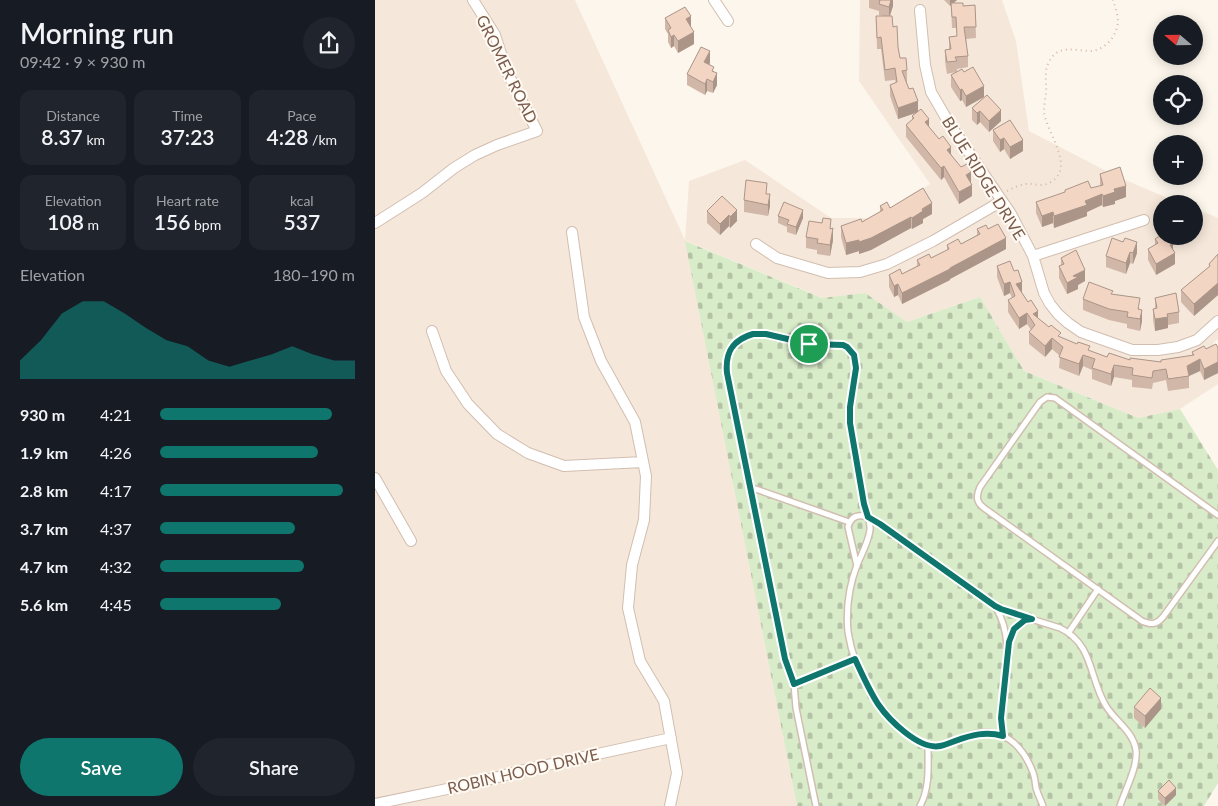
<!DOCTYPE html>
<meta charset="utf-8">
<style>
body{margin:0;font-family:Lato,sans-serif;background:#20242c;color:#f1f3f6;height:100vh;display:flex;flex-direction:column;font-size:19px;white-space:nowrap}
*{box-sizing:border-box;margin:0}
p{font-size:16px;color:#9ea1a6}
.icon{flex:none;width:28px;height:28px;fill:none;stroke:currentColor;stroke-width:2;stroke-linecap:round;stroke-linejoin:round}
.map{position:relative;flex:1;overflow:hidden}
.panel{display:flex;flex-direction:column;background:#171b24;width:375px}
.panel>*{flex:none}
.needle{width:32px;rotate:290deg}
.fabs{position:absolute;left:778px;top:15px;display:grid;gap:10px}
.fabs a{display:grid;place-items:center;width:50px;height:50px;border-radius:50%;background:#171b24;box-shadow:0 2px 12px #0003;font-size:25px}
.pin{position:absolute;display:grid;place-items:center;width:42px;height:42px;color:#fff;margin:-21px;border:2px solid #fff;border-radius:50%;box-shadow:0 1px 5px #0007}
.round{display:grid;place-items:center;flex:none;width:52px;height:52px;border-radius:26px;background:#20242c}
.head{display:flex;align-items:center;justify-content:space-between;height:85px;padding:0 20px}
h1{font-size:28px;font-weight:600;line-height:38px}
.metrics{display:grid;grid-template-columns:repeat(3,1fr);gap:8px;height:85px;padding:5px 20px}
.metrics div{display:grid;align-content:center;border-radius:12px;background:#20242c;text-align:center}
.metrics b{font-size:21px;font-weight:600}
.metrics small{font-size:14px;font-weight:400}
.metrics p{font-size:14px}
.chart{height:140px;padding:10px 20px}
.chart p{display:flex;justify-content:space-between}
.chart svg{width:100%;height:90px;margin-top:5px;fill:#0f766e;opacity:.7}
.button{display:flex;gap:10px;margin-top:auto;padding:10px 20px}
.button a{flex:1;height:58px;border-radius:30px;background:#0f766e;color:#fff;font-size:20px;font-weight:600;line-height:58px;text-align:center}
.button a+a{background:#20242c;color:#f1f3f6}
ul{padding:0 20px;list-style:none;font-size:16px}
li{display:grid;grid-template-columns:80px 60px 1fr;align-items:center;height:38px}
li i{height:12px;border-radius:6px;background:#0f766e}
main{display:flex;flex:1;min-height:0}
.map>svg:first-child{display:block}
.residential{fill:#f5e8da}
.cemetery{fill:url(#cemetery-stones)}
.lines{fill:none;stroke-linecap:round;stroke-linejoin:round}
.service-casing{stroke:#d1beb0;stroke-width:8}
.minor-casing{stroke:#d1beb0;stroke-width:12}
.path{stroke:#d9b8a5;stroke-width:2;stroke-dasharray:1 4;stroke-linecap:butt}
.service{stroke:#fff;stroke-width:5}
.minor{stroke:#fff;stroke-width:10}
.wall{fill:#d1b7a8}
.shaded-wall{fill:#aa9588}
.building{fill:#f3d5c3;stroke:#aa9588}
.route-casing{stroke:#fff;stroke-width:10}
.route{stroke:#0f766e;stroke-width:6}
.labels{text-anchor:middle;stroke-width:4;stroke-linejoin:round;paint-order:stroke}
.street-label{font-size:16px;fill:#7a5c4d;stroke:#fffaf3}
</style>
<main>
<section class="panel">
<div class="head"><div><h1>Morning run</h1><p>09:42 · 9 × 930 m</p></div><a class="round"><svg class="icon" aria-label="share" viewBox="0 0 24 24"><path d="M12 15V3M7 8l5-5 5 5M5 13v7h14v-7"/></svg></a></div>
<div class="metrics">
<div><p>Distance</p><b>8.37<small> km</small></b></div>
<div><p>Time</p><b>37:23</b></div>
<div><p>Pace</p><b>4:28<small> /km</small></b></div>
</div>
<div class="metrics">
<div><p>Elevation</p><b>108<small> m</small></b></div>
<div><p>Heart rate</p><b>156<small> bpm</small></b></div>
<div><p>kcal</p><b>537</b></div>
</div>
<div class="chart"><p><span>Elevation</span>180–190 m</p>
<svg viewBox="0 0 160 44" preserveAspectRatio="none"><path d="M0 44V35L10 25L20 12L30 6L40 6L50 12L60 19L70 25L80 28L90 35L100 38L110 35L120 32L130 28L140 32L150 35L160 35V44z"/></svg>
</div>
<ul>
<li><b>930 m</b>4:21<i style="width:88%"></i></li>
<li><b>1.9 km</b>4:26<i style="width:81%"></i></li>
<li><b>2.8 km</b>4:17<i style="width:94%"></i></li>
<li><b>3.7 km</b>4:37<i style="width:69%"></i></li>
<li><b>4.7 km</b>4:32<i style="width:74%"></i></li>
<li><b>5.6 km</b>4:45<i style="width:62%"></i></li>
</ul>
<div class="button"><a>Save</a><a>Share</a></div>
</section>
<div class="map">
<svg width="843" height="806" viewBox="0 0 843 806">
<defs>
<pattern id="cemetery-stones" width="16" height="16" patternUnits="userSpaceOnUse" patternTransform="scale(1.25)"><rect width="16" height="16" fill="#d8ecc9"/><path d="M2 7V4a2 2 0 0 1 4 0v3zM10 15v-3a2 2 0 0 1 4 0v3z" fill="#b4c2a5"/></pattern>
</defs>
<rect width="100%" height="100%" fill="#fdf6ec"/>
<path class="residential" d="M0 0H200L310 240 314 181 370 160 456 218H499L555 184 484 81 485 0H627L641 41 654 131 743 177 807 204H786V236H819V208L843 218V339L838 343 843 350V384L805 409 763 418 649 371 605 297 532 322 490 293 448 298 311 241 422 806H0Z"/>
<path class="cemetery" d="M310 241 447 298 490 293 532 322 605 297 649 371 763 418 805 409 843 470V783L829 806H422Z"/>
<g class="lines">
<g class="service-casing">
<path id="service" d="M375 487 474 522
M843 515 680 398 672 397 665 402 605 487C601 496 601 502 609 508L767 621C776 625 781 625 788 617L843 541
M482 566 473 527C478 509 494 516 505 524L620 606 634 612 685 628C719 644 714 679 731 706 740 721 758 731 761 750 763 767 750 790 745 806
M620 606C646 648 621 692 628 736
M694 632 723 589
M633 645C635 632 642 622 656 620
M419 684 480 659
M441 806 421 708 419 684 410 659 352 373C350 347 365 331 391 334 403 336 414 340 425 343 439 345 454 343 468 345 473 347 477 350 479 355 485 370 474 402 475 419 475 433 478 446 481 460 484 475 486 490 489 504 491 513 496 521 495 530 493 543 487 553 482 565 474 586 471 610 473 632 479 671 503 713 536 736 544 741 550 746 560 746 573 747 587 737 599 734 628 727 647 745 657 770 660 776 660 782 661 788 663 795 666 800 668 806
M545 806C555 788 553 766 553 746"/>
</g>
<g class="minor-casing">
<path id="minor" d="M339 0 353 21
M545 10 550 65 556 92 574 123 636 214 658 256 669 293 675 304 683 314 693 323 706 332 757 350H783L803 347 822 340 843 321
M0 223 47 193 79 168 100 155 122 145 162 131 132 72 120 35 98 0
M197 232 209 317 226 361 260 422 271 476 269 520 257 565 253 608 265 661 289 701 302 773 295 806
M381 244 402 258 453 273 485 272 512 264 558 241 627 201
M658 256 769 220
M57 331 71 371 93 404 122 434 153 453 189 466 268 462
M0 478 36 541
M0 804 101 783 149 770 296 738"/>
</g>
<path class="path" d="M632 191C638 188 644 185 650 184 660 183 666 188 676 182 701 167 671 132 669 112 669 106 670 99 671 93 672 82 668 71 675 60 684 44 701 51 716 51 730 50 742 36 743 22 743 15 740 7 738 0"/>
<use href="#service" class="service"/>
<use href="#minor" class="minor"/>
</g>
<path class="wall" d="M494 0H518V6L515 16 525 58 532 70V82H531L543 111 554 127 576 154 596 184 597 196 584 204 569 177 566 180 531 137V125L537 120V116L541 113 523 119 515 96V85L521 83 520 80 510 81 506 49H502L501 16H508L504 15V11L494 8Z
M569 0H582L578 3 588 6 600 5 601 38 591 39 593 56V67L582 69V72H589L609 97 591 107 587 100 585 101 576 87V75L581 72 572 74 570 61V50L574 49V37L582 36 581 28H577L576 5 575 6Z
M290 18 316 27 319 44 303 53 299 46 296 48 293 42V34L290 29Z
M335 63 334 64 339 72 342 85 338 93 332 91 330 95 312 85V74Z
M612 95 626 121 614 132 605 122 602 125 597 120V108Z
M618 130 648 151 635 159 629 149 625 152 618 141Z
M725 174 751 197 740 201V204L728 207 727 205 712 212V216L679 228 678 223 667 227 661 213V202L725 186Z
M392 194 395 206 393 216 369 212V200Z
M505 206 557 214 548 219V223L537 229 536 228 496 250 484 254V251L471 255 466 237V226L487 222 505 212Z
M362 210V221L355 228 354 226 345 235 332 223V211Z
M403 216 428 218 421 235 412 232V227L403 223Z
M456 229 458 240 455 256 442 254V250L431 248V237Z
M602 229H613L631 249 575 279V280L527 304 523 295 519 297 514 287V275L527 274 542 266V260L556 258 572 250V245L586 244 602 235Z
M805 236H816V239Z
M780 239 798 250 800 264 781 275 773 260V249L780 245Z
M748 242 762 253 758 264 755 263 751 274 731 267V256Z
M843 254V295L819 316 806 302V290L834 267V264Z
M686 258 710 281 703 285V289L692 294 684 278V266L686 265Z
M622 266 647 293 663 318 686 338 715 351 732 357 755 360 786 362 817 356V352L843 348V373L829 380 825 371 814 376V388L793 391 791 380 778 383 777 389 757 387V380L739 377 736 386 717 379V370L708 366 704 376 684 368 685 356 677 349 670 357 654 344V332L656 330 652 324 644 329 633 312V300L637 298 635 293 629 296 622 277Z
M738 294 765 309 767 321 765 331 752 328V324L734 320 708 310V299Z
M780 298 804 312V323L793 325V328L780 331 778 320V309H780Z
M759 707 786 709 770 728 759 718Z
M783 791 801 795 789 806 783 799Z"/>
<path class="shaded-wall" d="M516 0H518V6L514 18V7Z
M575 0H582L575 6Z
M316 16V28L311 19Z
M319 32V44L303 53V41Z
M299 35V46L296 48V37Z
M335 51V63L329 73V62Z
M342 73V85L338 93V82Z
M332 79V91L330 95V84Z
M609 86V97L591 107V96Z
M587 89V100L585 101V90Z
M543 101V112L523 119V108Z
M626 110V121L614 132V121Z
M605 111V122L602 125V113Z
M554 119V130L550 122Z
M629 138V149L625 152V140Z
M648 140V151L635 159V147Z
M576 147V158L572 150Z
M569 166V177L566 180V168Z
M596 172V184L591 175Z
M597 185V196L584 204V192Z
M751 186V197L740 201V204L728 207V196L739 189Z
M395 194V206L393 216V205Z
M727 194V205L712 212V216L679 228V216L710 201Z
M557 203V214L548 219V223L537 229V218L547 209Z
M821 203V214L819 226V214Z
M362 210V221L355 228V217Z
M428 210V218L421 235V227Z
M678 212V223L667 227V216Z
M354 215V226L345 235V224Z
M536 217V228L496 250 484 254V242Z
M458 228V240L455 256V245Z
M631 238V249L575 279V280L527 304V293Z
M484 240V251L471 255V243Z
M762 242V253L758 264V253Z
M798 243V254L800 253V264L781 275V264L795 245Z
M755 252V263L751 274V263Z
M710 270V281L703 285V289L692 294V283L698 276Z
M635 282V293L629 296V284Z
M647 282V293L641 295V284Z
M843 283V295L819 316V304Z
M523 284V295L519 297V286Z
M767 310V321L765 331V319Z
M663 311V322L658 314Z
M652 313V324L644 329V318Z
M793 317V328L780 331V319Z
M677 338V349L670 357V346Z
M708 355V366L704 376V364Z
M825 359V371L814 376 812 366Z
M843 362V373L829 380V369Z
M739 365V377L736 386V374Z
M786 698V709L770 728V716Z
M801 788V795L790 806V798Z"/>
<path class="building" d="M504 0H516L514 7 504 4 505 0Z
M576 3H588V6L600 5 601 27H589L593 56 580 57 582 61 572 62 570 50 576 49 574 37 582 36 581 17H577Z
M310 7 316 16 311 19 319 32 303 41 299 35 296 37 293 30 296 28 290 18Z
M501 16H517L518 27 522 26 523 47 525 58H531L532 70 527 71 534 89 538 88 543 101 523 108 515 85 522 82 520 68 510 70 506 37 502 38Z
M326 47 335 51 329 62 339 67 337 71 342 73 338 82 332 79 330 84 312 74Z
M598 67 609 86 591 96 587 89 585 90 576 75 587 69 589 72Z
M612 95 626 110 614 121 605 111 602 113 597 108Z
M546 109 554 119 550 122 564 139 568 136 576 147 572 150 586 167 592 164 596 172 591 175 597 185 584 192 569 166 566 168 531 125 539 118 537 116Z
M635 120 648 140 635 147 629 138 625 140 618 130Z
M745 167 751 186 739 189 740 192 728 196 727 194 710 201 712 205 679 216 678 212 667 216 661 202 690 192V190L713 181 716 188 728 185 725 174Z
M371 180 392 183 391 194H395L393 205 369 200Z
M548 188 557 203 547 209 548 211 537 218 536 217 496 238 484 242V240L471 243 466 226 486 219 487 222 508 210 505 206 512 202 515 208Z
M347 196 362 210 355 217 354 215 345 224 332 211Z
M800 198 821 203 819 214V204H799Z
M409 202 428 210 421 227 412 224 414 220 403 216Z
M448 218 456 219 455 229 458 228 455 245 442 243 443 239 431 237 434 221 447 223Z
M623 224 631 238 575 268V269L527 293 523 284 519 286 514 275 525 269 527 274 545 265 542 260 554 254 556 258 574 249 572 245 583 239 586 244 605 234 602 229 611 225 613 229Z
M786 235V236H795L798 243 795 245 800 253 781 264 773 249 783 243 780 239Z
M737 238 748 242 750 238 762 242 758 253 755 252 751 263 731 256Z
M701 250 710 270 698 276 703 277 692 283 684 266 689 264 686 258Z
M843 254V283L819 304 806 290 835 266 834 264Z
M635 261 639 271 643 270 647 282 641 284 653 302 656 300 663 311 658 314 674 327 676 325 686 333 683 336 702 344 703 342 715 346 713 350 732 357 734 353 755 360V358L786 362V360L819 355 817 352 829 346 831 349 841 344 843 348V362L829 369 825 359 812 366 814 376 793 379 791 369 778 371 777 378 757 375 758 368 739 365 736 374 717 368 720 359 708 355 704 364 684 357 688 347 677 338 670 346 654 332 660 325 652 313 644 318 633 300 640 296 635 282 629 284 622 266Z
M714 282 738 291 736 294 765 298 763 309 767 310 765 319 752 317 753 312 734 309 708 299Z
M801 293 804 312 792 314 793 317 780 319 778 309 782 308 780 298Z
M775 688 786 698 770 716 759 707Z
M794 780 801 788 790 798 783 791Z"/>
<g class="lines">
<g class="route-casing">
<path id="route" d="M378 334H391L434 344 468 345 472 347 479 355 481 368 475 407V423L489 504 493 517 505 524 620 606 626 609 657 619 650 620 639 629 634 642 626 718 628 736C611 731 596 735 580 741 575 743 570 745 565 746 544 750 514 720 503 704 494 690 487 674 480 659L419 684 410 659 352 373C350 353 357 340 378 334Z"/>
</g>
<use href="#route" class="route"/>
</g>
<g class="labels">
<g class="street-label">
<text transform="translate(132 69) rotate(64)" y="6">GROMER ROAD</text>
<text transform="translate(609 178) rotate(58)" y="6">BLUE RIDGE DRIVE</text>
<text transform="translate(148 771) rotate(-13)" y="6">ROBIN HOOD DRIVE</text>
</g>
</g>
</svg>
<div class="fabs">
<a><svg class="needle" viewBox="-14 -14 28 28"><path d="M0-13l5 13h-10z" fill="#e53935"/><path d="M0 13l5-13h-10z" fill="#9ea1a6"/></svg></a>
<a><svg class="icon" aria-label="locate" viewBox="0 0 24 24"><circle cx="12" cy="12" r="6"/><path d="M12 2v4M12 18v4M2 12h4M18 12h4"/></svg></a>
<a>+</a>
<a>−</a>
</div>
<div class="pin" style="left:434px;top:344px;background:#1e9e55"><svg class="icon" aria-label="arrive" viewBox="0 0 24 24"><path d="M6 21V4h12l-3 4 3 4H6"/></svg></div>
</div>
</main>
